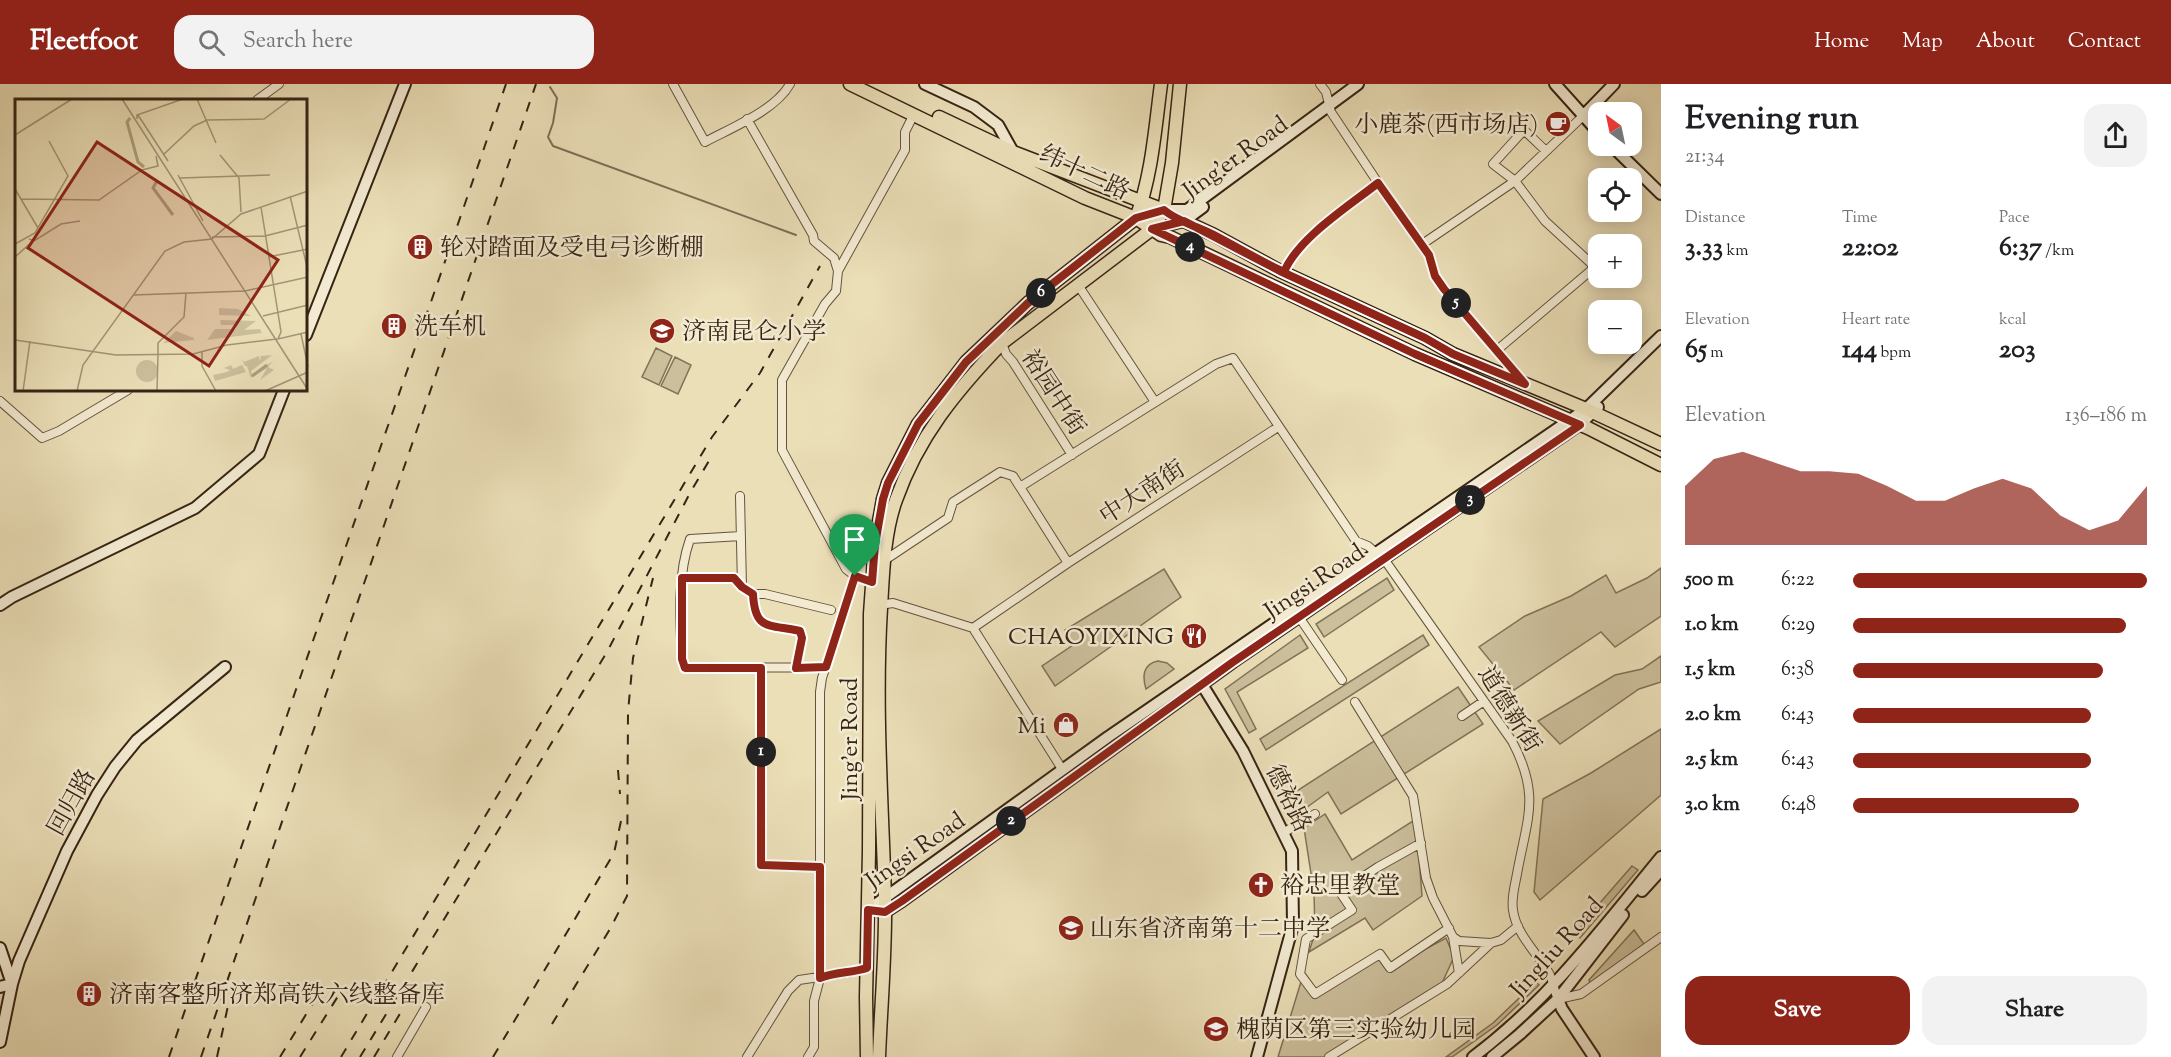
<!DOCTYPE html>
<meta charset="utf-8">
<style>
body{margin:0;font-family:"Sorts Mill Goudy","Noto Serif SC",serif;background:#f2f2f2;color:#202124;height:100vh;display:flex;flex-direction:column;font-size:22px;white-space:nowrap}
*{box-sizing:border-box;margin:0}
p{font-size:20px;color:#757577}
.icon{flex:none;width:33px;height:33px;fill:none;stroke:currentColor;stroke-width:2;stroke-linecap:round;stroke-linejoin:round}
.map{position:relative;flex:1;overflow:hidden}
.side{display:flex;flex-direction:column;background:#fff;width:510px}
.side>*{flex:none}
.needle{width:39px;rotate:327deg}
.controls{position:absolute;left:1588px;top:18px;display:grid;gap:12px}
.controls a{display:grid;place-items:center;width:54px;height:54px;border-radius:12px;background:#fff;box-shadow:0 3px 15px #0003;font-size:30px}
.pin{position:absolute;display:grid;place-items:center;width:51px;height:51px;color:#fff;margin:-62px -26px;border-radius:50% 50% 50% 0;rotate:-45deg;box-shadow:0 0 6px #0007}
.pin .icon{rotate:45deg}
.km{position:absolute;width:30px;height:30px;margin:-15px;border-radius:50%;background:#222;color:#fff;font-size:16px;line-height:30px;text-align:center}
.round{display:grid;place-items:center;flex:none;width:63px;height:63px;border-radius:18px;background:#f2f2f2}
.head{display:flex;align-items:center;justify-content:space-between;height:102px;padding:0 24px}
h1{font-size:33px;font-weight:700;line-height:45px}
.figures{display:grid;grid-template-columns:repeat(3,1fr);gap:9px;height:102px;padding:6px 24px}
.figures div{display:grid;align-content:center}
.figures b{font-size:26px;font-weight:700}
.figures small{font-size:16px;font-weight:400}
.figures p{font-size:16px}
.chart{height:168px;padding:12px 24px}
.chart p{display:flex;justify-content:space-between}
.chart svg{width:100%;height:108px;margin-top:6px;fill:#8f2418;opacity:.7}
.primary-button{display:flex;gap:12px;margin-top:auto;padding:12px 24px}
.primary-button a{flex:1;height:69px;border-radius:18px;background:#8f2418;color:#fff;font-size:24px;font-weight:700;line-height:69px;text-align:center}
.primary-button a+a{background:#f2f2f2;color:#202124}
ul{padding:0 24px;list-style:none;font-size:20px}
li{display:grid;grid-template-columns:96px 72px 1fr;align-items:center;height:45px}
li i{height:15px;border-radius:8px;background:#8f2418}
header{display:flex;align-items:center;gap:36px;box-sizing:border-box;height:84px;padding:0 30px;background:#8f2418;color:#fff}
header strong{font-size:28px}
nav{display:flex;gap:33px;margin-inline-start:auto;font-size:21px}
.search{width:420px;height:54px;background:#f2f2f2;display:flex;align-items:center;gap:15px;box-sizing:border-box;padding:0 21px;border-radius:18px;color:#757577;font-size:22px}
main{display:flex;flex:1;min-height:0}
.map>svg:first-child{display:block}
.green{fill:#ccbf9c;stroke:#827258;stroke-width:1.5}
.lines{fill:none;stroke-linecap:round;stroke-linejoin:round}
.stream{stroke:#7e6e55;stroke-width:2}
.street-casing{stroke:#64533d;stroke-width:10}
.secondary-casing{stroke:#372414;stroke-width:14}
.primary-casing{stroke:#372414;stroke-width:15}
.street{stroke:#f2ead1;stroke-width:8}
.secondary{stroke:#f2ead1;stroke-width:10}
.primary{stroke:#ebdfb8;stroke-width:12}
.rail{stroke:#372414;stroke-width:2;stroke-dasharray:10 10;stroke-linecap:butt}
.route-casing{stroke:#fff;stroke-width:12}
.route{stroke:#8f2418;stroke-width:8}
.labels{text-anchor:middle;stroke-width:5;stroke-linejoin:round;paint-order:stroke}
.poi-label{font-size:24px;fill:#372414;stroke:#f2ead1;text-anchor:start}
.street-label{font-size:24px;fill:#372414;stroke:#f2ead1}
.inset-river{fill:none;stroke:#ae9f80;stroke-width:3}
.inset-road{fill:none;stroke:#a39476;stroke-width:1.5}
.view{fill:#8f2418;fill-opacity:0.15;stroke:#8f2418;stroke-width:3}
.inset-edge{fill:none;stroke:#372414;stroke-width:3}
</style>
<header>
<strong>Fleetfoot</strong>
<div class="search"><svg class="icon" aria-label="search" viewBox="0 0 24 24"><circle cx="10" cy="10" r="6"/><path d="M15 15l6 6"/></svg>Search here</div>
<nav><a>Home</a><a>Map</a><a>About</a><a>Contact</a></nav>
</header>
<main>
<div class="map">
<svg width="1661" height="973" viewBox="0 0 1661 973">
<rect width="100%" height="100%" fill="#ebdfb8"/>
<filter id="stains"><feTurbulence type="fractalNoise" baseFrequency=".00333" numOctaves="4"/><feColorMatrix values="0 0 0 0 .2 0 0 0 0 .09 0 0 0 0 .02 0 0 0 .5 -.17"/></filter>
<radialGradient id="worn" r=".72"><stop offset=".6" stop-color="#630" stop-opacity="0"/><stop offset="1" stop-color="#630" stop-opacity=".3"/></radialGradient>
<path class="green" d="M656 264 672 272 659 301 642 293Z
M675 273 691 281 678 310 661 302Z
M1661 484V532L1615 563 1601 548 1514 606 1479 563 1525 532 1571 512 1606 491 1616 509 1647 494Z
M1164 485 1181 513 1055 602 1042 582 1073 561 1065 546Z
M1387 494 1394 506 1324 553 1316 540Z
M1300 551 1308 564 1237 608 1256 645 1249 649 1225 605Z
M1423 551 1429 561 1266 666 1260 655Z
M1661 572V598L1639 605 1560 660 1538 637 1615 591 1642 585Z
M1158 577 1167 579 1174 585 1146 605C1142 592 1143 580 1158 577Z
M1458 603 1483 640 1341 730 1328 708 1299 729 1289 712Z
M1661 645V711L1540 816 1534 808 1543 715 1591 689Z
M1325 730 1352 776 1416 735 1422 812 1373 846 1365 834 1309 868 1315 849 1314 809 1304 744Z
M1632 782 1638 786 1580 854 1576 850 1586 835Z
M1634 846 1644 860 1590 900 1589 896Z
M1446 854 1454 873 1442 899 1332 973H1278L1304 888 1316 905 1375 875 1394 882Z
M1536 898 1539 901 1497 941 1452 973H1446L1493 939Z"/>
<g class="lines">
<path class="stream" d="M550 3 557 14 553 39 548 53 553 62 796 151"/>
<g class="street-casing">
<path id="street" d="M673 0 705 58C731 44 776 26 790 0
M1320 0 1326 8 1331 28 1392 120 1429 171 1435 192 1444 205 1522 296
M257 16 279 0
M747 35 813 151 814 157 834 174 838 187
M1421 161 1515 97 1583 32
M1284 188C1297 154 1349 122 1378 99
M1078 201 1155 318
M1002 259 1006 270 1013 278 1072 371
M1496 267 1595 183 1545 137 1515 97 1493 80 1524 46 1546 67
M0 317 42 354 59 347 128 306
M1020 403 1216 280 1233 274 1356 457 1368 462 1376 469
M740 412 742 503
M741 452 690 455C677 492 680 535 682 575L685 584 826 583
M1384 475 1512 657C1541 712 1527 734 1517 790 1515 801 1511 814 1513 826 1516 850 1537 869 1549 889 1553 896 1554 907 1558 915L1581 910 1661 853
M885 476 948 434 953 418 1000 388 1013 392 1068 479
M855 492 846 485 782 366V296L825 220 836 207 838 187 905 66V48L914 30
M682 494H733L742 503 753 510H765L831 526
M753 510C755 547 768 540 800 547L802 553 796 584
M881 518 886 520 893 519 973 544
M1299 533 1342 596
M973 544 1068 479 1278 343
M973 544 1062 685
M761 584V781L820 783
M1355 618 1413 712 1426 794 1433 814 1453 853 1459 857 1491 859 1501 856 1518 842
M1462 632 1484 617
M1283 749 1315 730
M1421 759 1378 783 1340 808 1352 826 1306 855 1300 890 1315 910 1380 870 1390 884 1449 844
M1453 853 1459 889
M397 973 426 923
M747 973 788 907 799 896 852 888 867 884
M808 973 814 963V917L820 894V608L822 594 855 492 872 498
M1329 973 1447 900 1491 859"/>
</g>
<g class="secondary-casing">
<path id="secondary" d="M925 0 974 23 998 41 1013 68
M1555 0 1599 49
M1583 32 1614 0
M1612 62 1661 110
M1136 134 1164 126H1187L1358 0
M1152 145 1184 137 1203 123
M306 251 405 0
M0 521 12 513 195 424 259 370 284 306
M1198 594 1243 667 1292 767 1293 841 1257 973
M1642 807 1661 786
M868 826 1108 653 1586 325 1661 252
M880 827 885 828 902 817 1233 578 1579 341 1598 323
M0 864 12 900 0 958
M0 903 12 900 19 877 67 767 97 711 115 683 137 656 225 583
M1558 915 1562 925 1594 973
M1473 973C1549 916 1601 846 1661 773
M1492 973 1520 950 1558 915 1623 831"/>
</g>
<g class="primary-casing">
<path id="primary" d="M850 0 1085 114 1136 134 1161 151 1170 153 1415 270 1588 344 1661 381
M939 33 1013 68 1164 126 1169 130 1214 151 1280 187 1425 254 1453 270 1586 325 1661 360
M1136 134C1152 91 1155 45 1161 0
M867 973 866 913 869 767 870 530 875 460 883 415 888 399 918 340 966 278 1028 219 1136 134
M879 973C881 920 886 867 885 814 882 718 875 620 881 524 883 489 884 449 896 416 918 353 956 307 1002 259L1152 145 1164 126 1172 79 1180 0"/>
</g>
<use href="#street" class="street"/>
<use href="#secondary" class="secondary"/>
<use href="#primary" class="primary"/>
<path class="rail" d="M618 686 620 710
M552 940 610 845 627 812 628 628 633 574 653 494
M169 973C280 648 395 325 506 0
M201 973 536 0
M217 973 229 917
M280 973 324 901
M300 973 340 909
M341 973 712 353 760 289 820 182
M360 973 607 568 690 409 713 370
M374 973 404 923
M493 973 614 769 621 737"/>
</g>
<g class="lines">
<g class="route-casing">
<path id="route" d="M855 492 826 583 796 584 802 554 800 547C768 540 755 547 753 510L742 503 734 494H682V575L685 584H761V781L820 783V894C835 888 851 889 867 884L868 826 885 828 902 817 1233 578 1580 341 1415 270 1152 145 1184 137 1280 187 1425 254 1453 270 1525 300 1444 205 1435 192 1429 171 1378 99C1349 122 1298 154 1284 188 1260 177 1237 163 1214 151 1198 143 1177 137 1164 126L1136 134 1028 219 966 278 918 340 888 399 883 415 875 460 872 498 855 492"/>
</g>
<use href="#route" class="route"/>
</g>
<defs>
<g id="cafe-disc" transform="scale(1.35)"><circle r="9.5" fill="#8f2418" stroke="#f2ead1"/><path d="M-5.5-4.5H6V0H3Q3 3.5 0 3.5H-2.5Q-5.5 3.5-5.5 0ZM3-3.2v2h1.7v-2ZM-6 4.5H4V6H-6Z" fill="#fff"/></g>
<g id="building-disc" transform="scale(1.35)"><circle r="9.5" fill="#8f2418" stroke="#f2ead1"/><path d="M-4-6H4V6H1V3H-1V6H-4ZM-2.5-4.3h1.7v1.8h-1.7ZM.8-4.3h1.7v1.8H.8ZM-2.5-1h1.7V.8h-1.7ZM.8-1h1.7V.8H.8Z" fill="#fff"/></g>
<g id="school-disc" transform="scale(1.35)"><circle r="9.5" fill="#8f2418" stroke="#f2ead1"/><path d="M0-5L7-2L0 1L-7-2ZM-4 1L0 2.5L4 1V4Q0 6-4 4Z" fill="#fff"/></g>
<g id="restaurant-disc" transform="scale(1.35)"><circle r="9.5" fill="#8f2418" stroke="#f2ead1"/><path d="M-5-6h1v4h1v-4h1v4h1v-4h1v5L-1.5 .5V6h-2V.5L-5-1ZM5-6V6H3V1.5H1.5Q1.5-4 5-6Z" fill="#fff"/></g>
<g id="shop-disc" transform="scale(1.35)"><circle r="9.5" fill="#8f2418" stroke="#f2ead1"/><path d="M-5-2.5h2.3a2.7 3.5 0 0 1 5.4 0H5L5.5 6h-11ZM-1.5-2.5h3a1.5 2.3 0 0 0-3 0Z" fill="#fff"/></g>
<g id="church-disc" transform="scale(1.35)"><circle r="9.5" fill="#8f2418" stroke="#f2ead1"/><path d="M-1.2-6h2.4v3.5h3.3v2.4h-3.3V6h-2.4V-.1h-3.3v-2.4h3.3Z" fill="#fff"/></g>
</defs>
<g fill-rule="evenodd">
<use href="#cafe-disc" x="1558" y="40"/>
<use href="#building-disc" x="420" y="163"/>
<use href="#building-disc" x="394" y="242"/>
<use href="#school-disc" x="662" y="247"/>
<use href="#restaurant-disc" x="1194" y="552"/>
<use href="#shop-disc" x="1066" y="641"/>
<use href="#church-disc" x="1261" y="801"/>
<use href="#school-disc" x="1071" y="844"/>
<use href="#building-disc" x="89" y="910"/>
<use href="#school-disc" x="1216" y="945"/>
</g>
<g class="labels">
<g class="poi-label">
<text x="1538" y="48" text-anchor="end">小鹿茶(西市场店)</text>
<text x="440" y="171">轮对踏面及受电弓诊断棚</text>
<text x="414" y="250">洗车机</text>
<text x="682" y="255">济南昆仑小学</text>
<text x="1174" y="560" text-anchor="end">CHAOYIXING</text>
<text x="1046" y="649" text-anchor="end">Mi</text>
<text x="1280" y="809">裕忠里教堂</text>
<text x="1090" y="852">山东省济南第十二中学</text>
<text x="109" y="918">济南客整所济郑高铁六线整备库</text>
<text x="1236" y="953">槐荫区第三实验幼儿园</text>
</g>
<g class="street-label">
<text transform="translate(1235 73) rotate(-36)" y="8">Jing'er Road</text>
<text transform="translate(1085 88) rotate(25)" y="8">纬十二路</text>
<text transform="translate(1054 308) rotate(57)" y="8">裕园中街</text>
<text transform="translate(1142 408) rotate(-33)" y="8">中大南街</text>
<text transform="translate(1314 497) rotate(-34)" y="8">Jingsi Road</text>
<text transform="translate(1510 625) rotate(58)" y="8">道德新街</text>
<text transform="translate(849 655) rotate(-90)" y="8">Jing'er Road</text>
<text transform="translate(1289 714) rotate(64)" y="8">德裕路</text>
<text transform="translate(71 718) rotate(-61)" y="8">回归路</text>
<text transform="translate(915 766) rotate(-35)" y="8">Jingsi Road</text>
<text transform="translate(1556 863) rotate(-48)" y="8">Jingliu Road</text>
</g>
</g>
<g transform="translate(15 15)">
<rect width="292" height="292" fill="#ebdfb8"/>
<path d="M204 209 223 210 236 217 204 216ZM205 221 241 222 229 231 245 230 247 234 192 241 200 230H221V226H206ZM161 232 179 239V241L148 244ZM257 256 236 272 237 276 258 262 253 268 259 271 245 281 252 269 236 279 232 267H230L228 263 227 260 229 263 244 257 245 262 246 257ZM121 272a11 11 0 1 1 22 0a11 11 0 1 1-22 0ZM216 266 218 270 227 266 231 273 200 282 198 276 212 273 215 271 209 269Z" fill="#ccbf9c"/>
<path class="inset-river" d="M115 19 112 23 123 63 129 68M142 82 138 89 158 116M237 277 252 266"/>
<path class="inset-road" d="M107 0 293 291M182 0 201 44M123 16 153 62M122 20V16L168 0M0 36 57 0M149 55 179 27 192 21 249 20 276 0M205 56 224 79 226 113M163 76 188 122M165 79 255 76M0 90 23 129M275 97 293 172M6 100 84 101 127 71 143 67 141 57M246 108 266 233 263 240 293 233M197 138 250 137 293 126M14 140 19 142 46 125 65 122M0 145 20 134 53 77 34 42M0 158 19 141M253 158 293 150M119 196 230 192 293 178M248 217 293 206M286 235 293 268M0 241 101 256 178 255 212 246 262 240M187 253V267L201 292M143 255V244L169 218 171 194M8 292 15 242M62 292 68 266 150 152 169 143 197 140 226 115 293 92M142 292 143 255M250 292 293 273"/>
<path class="view" d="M82 43 263 161 194 267 13 149Z"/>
<rect width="292" height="292" class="inset-edge"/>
</g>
<rect width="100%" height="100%" filter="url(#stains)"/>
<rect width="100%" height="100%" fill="url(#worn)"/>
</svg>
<div class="controls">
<a><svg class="needle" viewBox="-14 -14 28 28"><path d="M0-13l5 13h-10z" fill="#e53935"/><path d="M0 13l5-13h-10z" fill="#757577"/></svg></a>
<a><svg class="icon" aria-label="locate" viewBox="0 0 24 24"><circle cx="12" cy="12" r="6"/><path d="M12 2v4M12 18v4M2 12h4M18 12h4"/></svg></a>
<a>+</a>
<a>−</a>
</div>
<div class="pin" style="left:855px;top:492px;background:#1e9e55"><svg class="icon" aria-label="arrive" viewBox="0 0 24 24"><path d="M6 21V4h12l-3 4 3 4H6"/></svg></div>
<b class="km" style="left:761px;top:668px">1</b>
<b class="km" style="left:1011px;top:737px">2</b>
<b class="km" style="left:1470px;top:416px">3</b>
<b class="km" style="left:1190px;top:163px">4</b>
<b class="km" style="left:1456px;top:219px">5</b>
<b class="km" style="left:1041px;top:209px">6</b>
</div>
<section class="side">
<div class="head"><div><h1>Evening run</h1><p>21:34</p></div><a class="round"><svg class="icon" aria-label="share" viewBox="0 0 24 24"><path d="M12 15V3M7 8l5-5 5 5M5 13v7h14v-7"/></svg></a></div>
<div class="figures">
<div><p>Distance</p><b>3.33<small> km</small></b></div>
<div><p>Time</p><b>22:02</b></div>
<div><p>Pace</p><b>6:37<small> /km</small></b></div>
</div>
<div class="figures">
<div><p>Elevation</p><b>65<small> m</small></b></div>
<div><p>Heart rate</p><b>144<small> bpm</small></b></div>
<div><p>kcal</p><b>203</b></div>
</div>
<div class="chart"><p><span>Elevation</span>136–186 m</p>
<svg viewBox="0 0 160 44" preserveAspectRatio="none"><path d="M0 44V20L10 9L20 6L30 10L40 14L50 14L60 15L70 20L80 26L90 26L100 21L110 17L120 21L130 32L140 38L150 34L160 20V44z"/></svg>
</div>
<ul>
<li><b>500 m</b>6:22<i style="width:100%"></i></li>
<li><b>1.0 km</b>6:29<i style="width:93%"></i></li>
<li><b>1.5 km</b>6:38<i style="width:85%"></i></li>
<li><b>2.0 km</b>6:43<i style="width:81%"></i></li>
<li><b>2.5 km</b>6:43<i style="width:81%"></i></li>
<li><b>3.0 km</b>6:48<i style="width:77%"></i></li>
</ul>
<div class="primary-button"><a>Save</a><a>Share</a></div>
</section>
</main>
